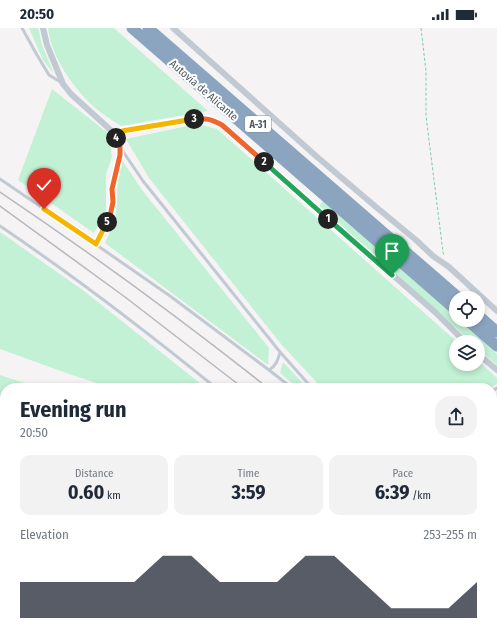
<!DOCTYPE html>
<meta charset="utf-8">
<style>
body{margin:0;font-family:"Fira Sans Condensed",sans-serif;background:#f2f2f3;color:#1f2937;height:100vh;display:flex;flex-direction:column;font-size:15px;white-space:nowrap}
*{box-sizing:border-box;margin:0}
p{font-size:13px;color:#747a83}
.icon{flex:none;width:22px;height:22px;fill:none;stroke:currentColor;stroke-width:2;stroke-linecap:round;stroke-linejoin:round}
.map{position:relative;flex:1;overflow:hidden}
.side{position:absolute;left:0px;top:355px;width:497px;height:256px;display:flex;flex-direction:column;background:#fff;border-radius:16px 16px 0 0;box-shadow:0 2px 6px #0003}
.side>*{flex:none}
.buttons{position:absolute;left:449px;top:263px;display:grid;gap:8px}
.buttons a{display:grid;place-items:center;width:36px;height:36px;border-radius:50%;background:#fff;box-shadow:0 2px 6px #0003;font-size:20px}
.pin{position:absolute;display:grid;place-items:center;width:34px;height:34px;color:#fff;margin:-41px -17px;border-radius:50% 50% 50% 0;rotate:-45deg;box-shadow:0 0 4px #0007}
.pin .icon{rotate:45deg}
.km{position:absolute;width:20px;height:20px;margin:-10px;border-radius:50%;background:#222;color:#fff;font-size:11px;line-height:20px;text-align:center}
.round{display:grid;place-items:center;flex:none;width:42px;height:42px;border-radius:16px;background:#f2f2f3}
.head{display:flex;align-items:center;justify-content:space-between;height:68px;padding:0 20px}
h1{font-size:22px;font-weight:700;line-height:30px}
.metrics{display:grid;grid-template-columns:repeat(3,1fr);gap:6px;height:68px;padding:4px 20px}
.metrics div{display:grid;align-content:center;border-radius:10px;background:#f2f2f3;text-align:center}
.metrics b{font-size:20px;font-weight:700}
.metrics small{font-size:11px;font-weight:400}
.metrics p{font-size:11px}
.chart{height:112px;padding:8px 20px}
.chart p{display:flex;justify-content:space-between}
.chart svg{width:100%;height:72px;margin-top:4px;fill:#111827;opacity:.7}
.status{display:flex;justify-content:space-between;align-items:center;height:28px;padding:0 20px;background:#fff;direction:ltr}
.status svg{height:11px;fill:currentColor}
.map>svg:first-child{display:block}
.green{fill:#c3f1d5}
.water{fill:#90daee}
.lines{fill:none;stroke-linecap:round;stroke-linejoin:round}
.path{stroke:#7ad0a6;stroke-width:1;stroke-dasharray:3 2;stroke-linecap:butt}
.service{stroke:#c1cad2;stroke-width:3}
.minor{stroke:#c1cad2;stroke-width:6}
.motorway{stroke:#8ba5c1;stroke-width:11}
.rail{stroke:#b5b8bd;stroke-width:1.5}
.split-1-casing{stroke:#fff;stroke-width:8}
.split-2-casing{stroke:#fff;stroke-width:8}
.split-3-casing{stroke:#fff;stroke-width:8}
.split-4-casing{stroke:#fff;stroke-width:8}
.split-5-casing{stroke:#fff;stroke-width:8}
.split-6-casing{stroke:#fff;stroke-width:8}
.split-1{stroke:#22a559;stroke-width:5}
.split-2{stroke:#22a559;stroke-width:5}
.split-3{stroke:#f0652b;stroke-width:5}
.split-4{stroke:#f5b400;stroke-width:5}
.split-5{stroke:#f0652b;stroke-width:5}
.split-6{stroke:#f5b400;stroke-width:5}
.labels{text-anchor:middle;stroke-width:4;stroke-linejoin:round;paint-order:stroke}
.shield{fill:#fff;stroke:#808990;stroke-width:1}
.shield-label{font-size:10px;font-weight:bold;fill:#4a5661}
.street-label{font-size:11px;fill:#4a5661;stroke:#fff}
</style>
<div class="status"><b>20:50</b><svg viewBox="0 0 49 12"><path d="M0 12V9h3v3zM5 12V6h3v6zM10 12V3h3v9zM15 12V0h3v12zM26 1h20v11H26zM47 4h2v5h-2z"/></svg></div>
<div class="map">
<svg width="497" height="611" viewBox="0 0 497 611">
<rect width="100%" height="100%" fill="#f5f3f3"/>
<path class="green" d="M29 0H38L42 17 54 46 43 32Z
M48 0H114L208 83 121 98C112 92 102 86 94 79 72 58 52 30 48 0Z
M52 61 109 106 112 129 106 146V182L94 205 18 152Z
M197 96 217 101 457 314H456V336H478V333L497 350V356L490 360H322L281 316 149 150 126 111Z
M122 132 142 162 269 320 268 337 105 215 115 192 117 173 118 151Z
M323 173 447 281 456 289V292H460L497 326V337L478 321V314H470L455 299 319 178Z
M0 204 84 263 206 360H113L72 347 0 321Z
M283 334 307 360H298L280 345Z
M0 347 40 360H5V510L0 504Z"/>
<path class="water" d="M492 483H497V528L492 523Z"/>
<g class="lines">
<path class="path" d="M421 0 426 43V88L443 224 444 228"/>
<path class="service" d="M22 0 37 27 49 47 62 55
M115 106 120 119 143 153 280 324 312 360
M0 151 88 211 170 268 269 342 292 360
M0 198C74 248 146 303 216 360
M96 216 110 188 113 174 112 161 119 127 120 119
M269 342C276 338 278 332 280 324
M492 363 497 360
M0 498 5 504
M492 534 497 539
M153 606 167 611
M402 606 420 608 435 611
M486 606 491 611
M242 611 270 606
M437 611 441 606"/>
<path class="minor" d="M43 0 47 17 63 56 71 66 115 106 122 103 187 92 202 90 214 93 221 97 435 284 465 314
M173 0 316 128 376 179 416 212 433 228 449 239 497 283
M478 326 497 342"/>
<path class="motorway" d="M132 0 456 282
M148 0 459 270
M478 287 497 304
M467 292 497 318"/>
<path class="rail" d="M0 164C92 226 181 291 268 360
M0 178 125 269 243 360
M492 563 497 568
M492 578 497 583"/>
</g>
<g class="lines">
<g class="split-1-casing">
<path id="split-1" d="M328 191 392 247"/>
</g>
<g class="split-2-casing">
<path id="split-2" d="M264 134 328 191"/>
</g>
<g class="split-3-casing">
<path id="split-3" d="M194 91C206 90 211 91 222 97L264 134"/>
</g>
<g class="split-4-casing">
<path id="split-4" d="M116 110 114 106 122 103 194 91"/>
</g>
<g class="split-5-casing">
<path id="split-5" d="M107 194 110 188 113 174 112 161 120 127V119L116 110"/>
</g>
<g class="split-6-casing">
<path id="split-6" d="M44 181 96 216 107 194"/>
</g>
<use href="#split-1" class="split-1"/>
<use href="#split-2" class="split-2"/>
<use href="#split-3" class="split-3"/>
<use href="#split-4" class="split-4"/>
<use href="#split-5" class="split-5"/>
<use href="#split-6" class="split-6"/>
</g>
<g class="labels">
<rect class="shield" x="245" y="88" width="26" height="16" rx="3"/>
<g class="shield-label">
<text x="258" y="100">A-31</text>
</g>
<g class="street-label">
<text transform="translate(204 62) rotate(41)" y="4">Autovía de Alicante</text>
</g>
</g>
</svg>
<div class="buttons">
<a><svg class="icon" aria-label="locate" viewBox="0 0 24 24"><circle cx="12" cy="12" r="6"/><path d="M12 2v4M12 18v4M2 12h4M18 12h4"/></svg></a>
<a><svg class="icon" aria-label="layers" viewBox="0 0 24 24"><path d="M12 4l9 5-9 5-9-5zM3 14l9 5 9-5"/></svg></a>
</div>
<div class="pin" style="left:392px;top:247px;background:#1e9e55"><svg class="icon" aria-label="arrive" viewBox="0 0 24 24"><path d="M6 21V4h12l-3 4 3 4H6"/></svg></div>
<div class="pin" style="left:44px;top:181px;background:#d93025"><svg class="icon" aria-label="check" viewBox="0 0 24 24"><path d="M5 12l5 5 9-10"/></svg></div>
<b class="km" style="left:328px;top:191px">1</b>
<b class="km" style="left:264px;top:134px">2</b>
<b class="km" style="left:194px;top:91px">3</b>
<b class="km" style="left:116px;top:110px">4</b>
<b class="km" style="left:107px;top:194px">5</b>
<section class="side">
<div class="head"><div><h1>Evening run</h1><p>20:50</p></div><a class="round"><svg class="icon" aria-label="share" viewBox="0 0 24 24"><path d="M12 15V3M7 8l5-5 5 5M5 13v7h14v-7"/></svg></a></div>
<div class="metrics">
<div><p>Distance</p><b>0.60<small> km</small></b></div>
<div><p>Time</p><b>3:59</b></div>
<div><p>Pace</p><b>6:39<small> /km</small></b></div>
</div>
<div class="chart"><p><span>Elevation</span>253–255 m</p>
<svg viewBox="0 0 160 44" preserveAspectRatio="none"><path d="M0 44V22L10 22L20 22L30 22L40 22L50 6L60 6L70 22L80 22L90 22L100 6L110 6L120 22L130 38L140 38L150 38L160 22V44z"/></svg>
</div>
</section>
</div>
